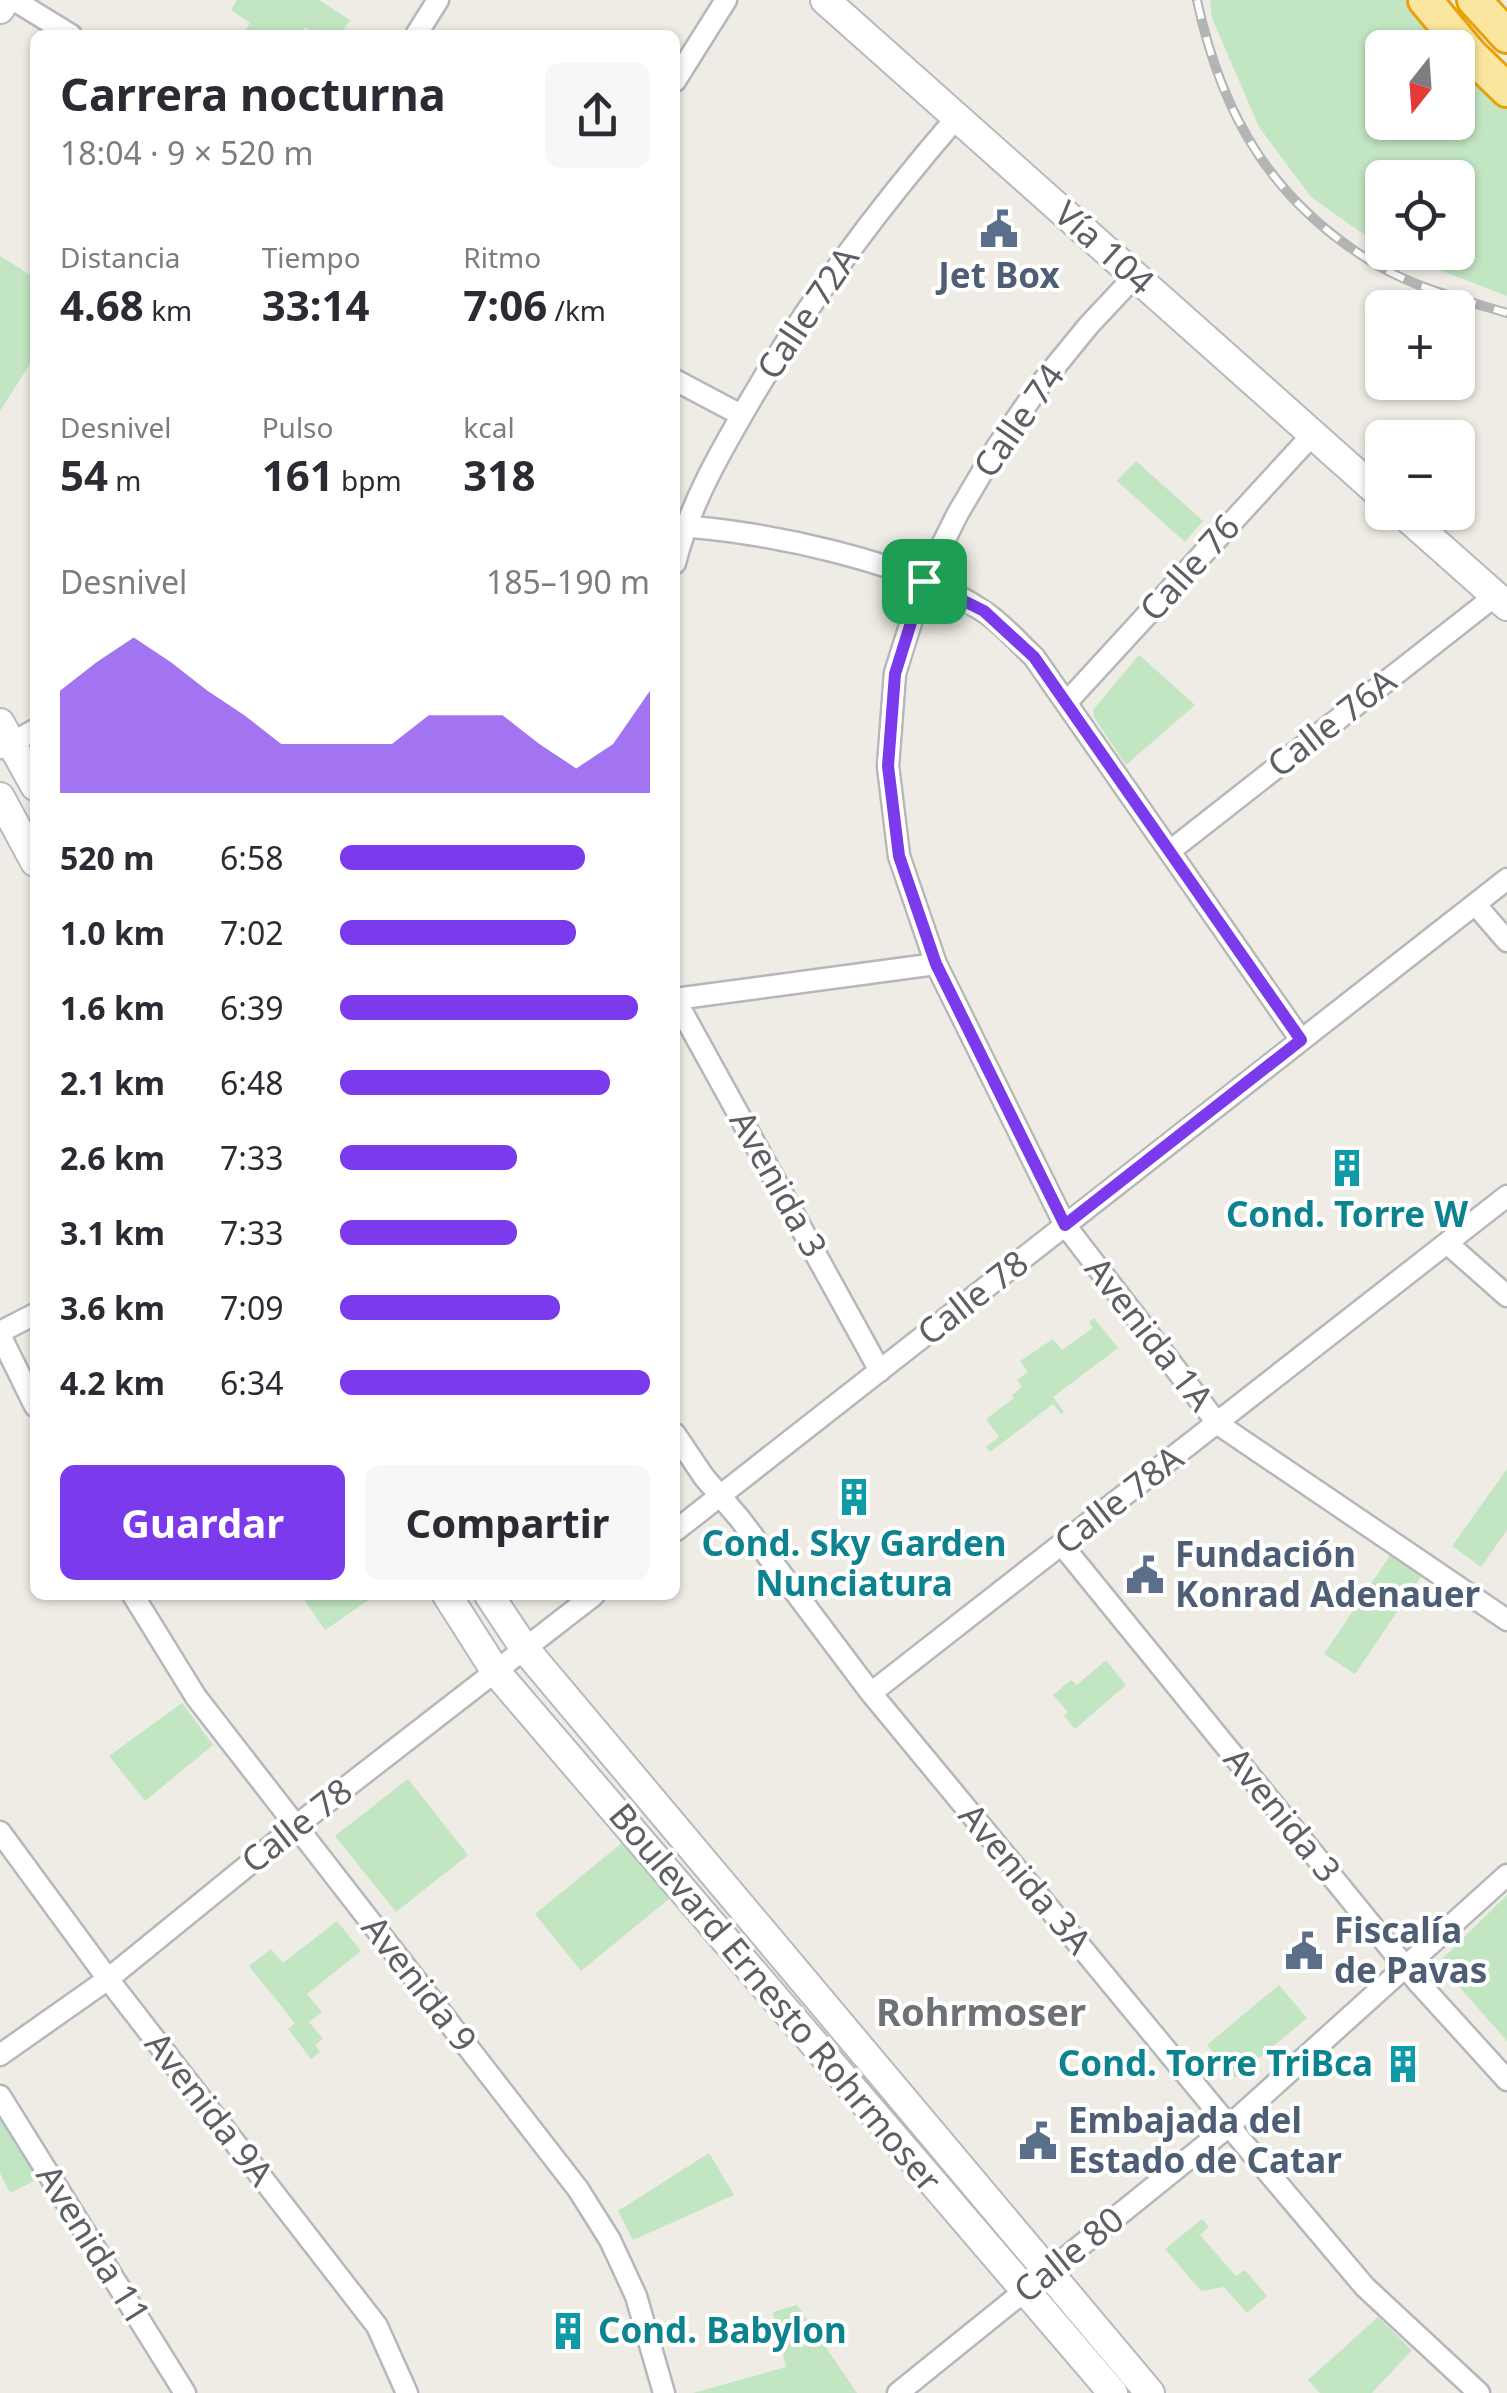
<!DOCTYPE html>
<html lang="es">
<meta charset="utf-8">
<style>
body{margin:0;font-family:"Noto Sans",sans-serif;background:#f7f7f7;color:#2b2b33;height:100vh;display:flex;flex-direction:column;font-size:38px;white-space:nowrap}
*{box-sizing:border-box;margin:0}
p{font-size:32px;color:#7c7c81}
.icon{flex:none;width:55px;height:55px;fill:none;stroke:currentColor;stroke-width:2;stroke-linecap:round;stroke-linejoin:round}
.map{position:relative;flex:1;overflow:hidden}
.sheet{position:absolute;left:30px;top:30px;width:650px;height:1570px;display:flex;flex-direction:column;background:#fff;border-radius:15px;box-shadow:0 2px 8px #0004}
.sheet>*{flex:none}
.needle{width:65px;rotate:197deg}
.buttons{position:absolute;left:1365px;top:30px;display:grid;gap:20px}
.buttons a{display:grid;place-items:center;width:110px;height:110px;border-radius:15px;background:#fff;box-shadow:0 2px 8px #0004;font-size:50px}
.pin{position:absolute;display:grid;place-items:center;width:85px;height:85px;color:#fff;margin:-42px;border-radius:20px;box-shadow:0 5px 15px #0006}
.round{display:grid;place-items:center;flex:none;width:105px;height:105px;border-radius:15px;background:#f7f7f7}
.overview{display:flex;align-items:center;justify-content:space-between;height:170px;padding:0 30px}
h1{font-size:45px;font-weight:700;line-height:75px}
.stats{display:grid;grid-template-columns:repeat(3,1fr);gap:15px;height:170px;padding:10px 30px}
.stats div{display:grid;align-content:center}
.stats b{font-size:42px;font-weight:700}
.stats small{font-size:28px;font-weight:400}
.stats p{font-size:28px}
.chart{height:280px;padding:20px 30px}
.chart p{display:flex;justify-content:space-between}
.chart svg{width:100%;height:180px;margin-top:10px;fill:#7c3aed;opacity:.7}
.primary-button{display:flex;gap:20px;margin-top:auto;padding:20px 30px}
.primary-button a{flex:1;height:115px;border-radius:15px;background:#7c3aed;color:#fff;font-size:40px;font-weight:700;line-height:115px;text-align:center}
.primary-button a+a{background:#f7f7f7;color:#2b2b33}
ul{padding:0 30px;list-style:none;font-size:32px}
li{display:grid;grid-template-columns:160px 120px 1fr;align-items:center;height:75px}
li i{height:25px;border-radius:12px;background:#7c3aed}
.map>svg:first-child{display:block}
.green{fill:#c2e5c2}
.lines{fill:none;stroke-linecap:round;stroke-linejoin:round}
.minor-casing{stroke:#b5b7bb;stroke-width:25}
.secondary-casing{stroke:#b6b9be;stroke-width:32}
.trunk-casing{stroke:#eaa109;stroke-width:38}
.minor{stroke:#fff;stroke-width:20}
.secondary{stroke:#fff;stroke-width:28}
.trunk{stroke:#fae69e;stroke-width:32}
.rail-casing{stroke:#b3b4b4;stroke-width:10}
.rail{stroke:#fff;stroke-width:6;stroke-dasharray:19;stroke-linecap:butt}
.route-casing{stroke:#fff;stroke-width:20}
.route{stroke:#7c3aed;stroke-width:12}
.labels{text-anchor:middle;stroke-width:8;stroke-linejoin:round;paint-order:stroke}
.street-label{font-size:35px;fill:#5c6064;stroke:#fff}
.service-label{font-size:35px;font-weight:bold;fill:#4e5e75;stroke:#fff;text-anchor:start}
.culture-label{font-size:35px;font-weight:bold;fill:#0d838f;stroke:#fff}
.neighbourhood-label{font-size:38px;font-weight:bold;fill:#6d7276;stroke:#fff}
</style>
<div class="map">
<svg width="1507" height="2393" viewBox="0 0 1507 2393">
<rect width="100%" height="100%" fill="#eeece4"/>
<path class="green" d="M237 0H319L350 20 340 35H319L305 27 300 35H243L250 23 231 10Z
M1210 0H1409L1449 47 1382 48V122H1458V57L1507 97V296L1396 253 1458 252V178H1382V247L1311 197 1259 127 1212 18Z
M0 256 35 278V356L0 411Z
M1136 461 1203 521 1185 542 1117 481Z
M1139 655 1195 705 1126 765 1094 717 1093 710Z
M1094 1318 1118 1348 1053 1397 1064 1412 1061 1414 1053 1404 990 1452 986 1447 999 1437 986 1419 1014 1398 1012 1395 1022 1387 1017 1380 1028 1372 1020 1361 1053 1339 1062 1350 1093 1328 1089 1322Z
M1507 1469V1530L1481 1567 1452 1546Z
M1391 1554 1422 1575 1355 1674 1324 1654Z
M301 1595H376L325 1630Z
M1106 1660 1126 1685 1075 1729 1064 1716 1068 1712 1053 1695 1071 1680 1077 1685Z
M182 1703 213 1745 145 1801 109 1756Z
M408 1779 468 1855 396 1912 335 1836Z
M623 1842 670 1898 581 1971 535 1914Z
M1507 1895V2041L1438 1963Z
M337 1921 361 1951 307 1994 322 2012 309 2022 323 2039 315 2045 320 2052 311 2059 288 2029 295 2023 249 1966 271 1949 283 1963Z
M1279 1985 1307 2018 1235 2078 1207 2045Z
M0 2112 40 2178 10 2193 0 2173Z
M709 2153 734 2195 633 2240 618 2211Z
M1202 2219 1209 2227 1200 2235 1236 2276 1245 2270 1267 2296 1247 2313 1224 2287 1201 2291 1165 2249Z
M797 2305 857 2393H693L786 2367 773 2312Z
M1378 2317 1412 2350 1372 2393H1320L1308 2380Z"/>
<g class="lines">
<g class="minor-casing">
<path id="minor" d="M14 0 71 35
M416 35 438 0
M675 81 726 0
M1135 276 1089 325 1040 385 997 447 958 513 924 581 895 673 888 766 899 856 936 964 1065 1225 1218 1424 1507 1620
M675 380 741 415
M675 526C761 530 912 562 983 611 1002 623 1018 642 1034 657L1301 1040
M675 563C690 503 722 449 753 396 812 296 881 205 957 117
M1066 703 1313 434
M2 748 35 730
M1170 851 1495 596
M1475 904 1507 941
M675 999 880 1371
M675 999 936 964
M1448 1244 1507 1296
M0 1332 35 1314
M0 1335 35 1406
M675 1434 704 1477 740 1519 871 1693 1229 2126 1365 2287 1479 2393
M675 1531 1507 879
M1062 1545 1417 1981 1507 2080
M133 1595 196 1697 578 2189 610 2240 636 2296 664 2393
M871 1693 1507 1196
M0 1832 108 1979 377 2326 407 2393
M0 2055 108 1979 296 1826 594 1595
M0 2096 185 2393
M898 2393 1229 2126 1507 1875"/>
</g>
<g class="secondary-casing">
<path id="secondary" d="M825 0 1382 496
M0 9 5 0
M1401 512 1507 606
M0 723 35 786
M0 797 35 862
M447 1595 496 1672 1113 2393
M489 1595 525 1649 1150 2393"/>
</g>
<g class="trunk-casing">
<path id="trunk" d="M1425 0 1470 54 1507 90
M1474 0 1507 36"/>
</g>
<use href="#minor" class="minor"/>
<use href="#secondary" class="secondary"/>
<use href="#trunk" class="trunk"/>
<g class="rail-casing">
<path id="rail" d="M1197 0C1222 117 1273 203 1377 265 1416 288 1464 300 1507 313"/>
</g>
<use href="#rail" class="rail"/>
</g>
<g class="lines">
<g class="route-casing">
<path id="route" d="M924 581 984 611 1034 657 1301 1040 1065 1225 936 964 899 856 888 766 895 674Z"/>
</g>
<use href="#route" class="route"/>
</g>
<defs>
<g id="civic-bare" transform="scale(3)"><path d="M-.6-6.5H3V-4.5H.6V-3L4-1V1h2V6H-6V1h2V-1L-.6-3ZM-1.2 2.5V6h2.4V2.5Z" fill="#5c6f8a" stroke="#fff" stroke-width="2.5" paint-order="stroke"/></g>
<g id="building-bare" transform="scale(3)"><path d="M-4-6H4V6H1V3H-1V6H-4ZM-2.5-4.3h1.7v1.8h-1.7ZM.8-4.3h1.7v1.8H.8ZM-2.5-1h1.7V.8h-1.7ZM.8-1h1.7V.8H.8Z" fill="#0f9aa8" stroke="#fff" stroke-width="2.5" paint-order="stroke"/></g>
</defs>
<g fill-rule="evenodd">
<use href="#civic-bare" x="999" y="229"/>
<use href="#building-bare" x="1347" y="1168"/>
<use href="#building-bare" x="854" y="1497"/>
<use href="#civic-bare" x="1145" y="1575"/>
<use href="#civic-bare" x="1304" y="1951"/>
<use href="#building-bare" x="1403" y="2064"/>
<use href="#civic-bare" x="1038" y="2141"/>
<use href="#building-bare" x="568" y="2331"/>
</g>
<g class="labels">
<g class="street-label">
<text transform="translate(1104 248) rotate(42)" y="12">Vía 104</text>
<text transform="translate(808 313) rotate(-56)" y="12">Calle 72A</text>
<text transform="translate(1019 421) rotate(-55)" y="12">Calle 74</text>
<text transform="translate(1190 568) rotate(-48)" y="12">Calle 76</text>
<text transform="translate(1332 723) rotate(-38)" y="12">Calle 76A</text>
<text transform="translate(778 1184) rotate(61)" y="12">Avenida 3</text>
<text transform="translate(973 1298) rotate(-38)" y="12">Calle 78</text>
<text transform="translate(1149 1334) rotate(52)" y="12">Avenida 1A</text>
<text transform="translate(1119 1500) rotate(-38)" y="12">Calle 78A</text>
<text transform="translate(1282 1815) rotate(51)" y="12">Avenida 3</text>
<text transform="translate(297 1826) rotate(-38)" y="12">Calle 78</text>
<text transform="translate(1025 1879) rotate(50)" y="12">Avenida 3A</text>
<text transform="translate(419 1984) rotate(52)" y="12">Avenida 9</text>
<text transform="translate(775 1998) rotate(50)" y="12">Boulevard Ernesto Rohrmoser</text>
<text transform="translate(209 2109) rotate(52)" y="12">Avenida 9A</text>
<text transform="translate(93 2245) rotate(58)" y="12">Avenida 11</text>
<text transform="translate(1069 2255) rotate(-39)" y="12">Calle 80</text>
</g>
<g class="service-label">
<text x="999" y="288" text-anchor="middle">Jet Box</text>
<text x="1175" y="1567">Fundación<tspan x="1175" dy="40">Konrad Adenauer</tspan></text>
<text x="1334" y="1943">Fiscalía<tspan x="1334" dy="40">de Pavas</tspan></text>
<text x="1068" y="2133">Embajada del<tspan x="1068" dy="40">Estado de Catar</tspan></text>
</g>
<g class="culture-label">
<text x="1347" y="1227">Cond. Torre W</text>
<text x="854" y="1556">Cond. Sky Garden<tspan x="854" dy="40">Nunciatura</tspan></text>
<text x="1373" y="2076" text-anchor="end">Cond. Torre TriBca</text>
<text x="598" y="2343" text-anchor="start">Cond. Babylon</text>
</g>
<g class="neighbourhood-label">
<text x="981" y="2026">Rohrmoser</text>
</g>
</g>
</svg>
<div class="buttons">
<a><svg class="needle" viewBox="-14 -14 28 28"><path d="M0-13l5 13h-10z" fill="#e53935"/><path d="M0 13l5-13h-10z" fill="#7c7c81"/></svg></a>
<a><svg class="icon" aria-label="locate" viewBox="0 0 24 24"><circle cx="12" cy="12" r="6"/><path d="M12 2v4M12 18v4M2 12h4M18 12h4"/></svg></a>
<a>+</a>
<a>−</a>
</div>
<div class="pin" style="left:924px;top:581px;background:#1e9e55"><svg class="icon" aria-label="arrive" viewBox="0 0 24 24"><path d="M6 21V4h12l-3 4 3 4H6"/></svg></div>
<section class="sheet">
<div class="overview"><div><h1>Carrera nocturna</h1><p>18:04 · 9 × 520 m</p></div><a class="round"><svg class="icon" aria-label="share" viewBox="0 0 24 24"><path d="M12 15V3M7 8l5-5 5 5M5 13v7h14v-7"/></svg></a></div>
<div class="stats">
<div><p>Distancia</p><b>4.68<small> km</small></b></div>
<div><p>Tiempo</p><b>33:14</b></div>
<div><p>Ritmo</p><b>7:06<small> /km</small></b></div>
</div>
<div class="stats">
<div><p>Desnivel</p><b>54<small> m</small></b></div>
<div><p>Pulso</p><b>161<small> bpm</small></b></div>
<div><p>kcal</p><b>318</b></div>
</div>
<div class="chart"><p><span>Desnivel</span>185–190 m</p>
<svg viewBox="0 0 160 44" preserveAspectRatio="none"><path d="M0 44V19L10 12L20 6L30 12L40 19L50 25L60 32L70 32L80 32L90 32L100 25L110 25L120 25L130 32L140 38L150 32L160 19V44z"/></svg>
</div>
<ul>
<li><b>520 m</b>6:58<i style="width:79%"></i></li>
<li><b>1.0 km</b>7:02<i style="width:76%"></i></li>
<li><b>1.6 km</b>6:39<i style="width:96%"></i></li>
<li><b>2.1 km</b>6:48<i style="width:87%"></i></li>
<li><b>2.6 km</b>7:33<i style="width:57%"></i></li>
<li><b>3.1 km</b>7:33<i style="width:57%"></i></li>
<li><b>3.6 km</b>7:09<i style="width:71%"></i></li>
<li><b>4.2 km</b>6:34<i style="width:100%"></i></li>
</ul>
<div class="primary-button"><a>Guardar</a><a>Compartir</a></div>
</section>
</div>
